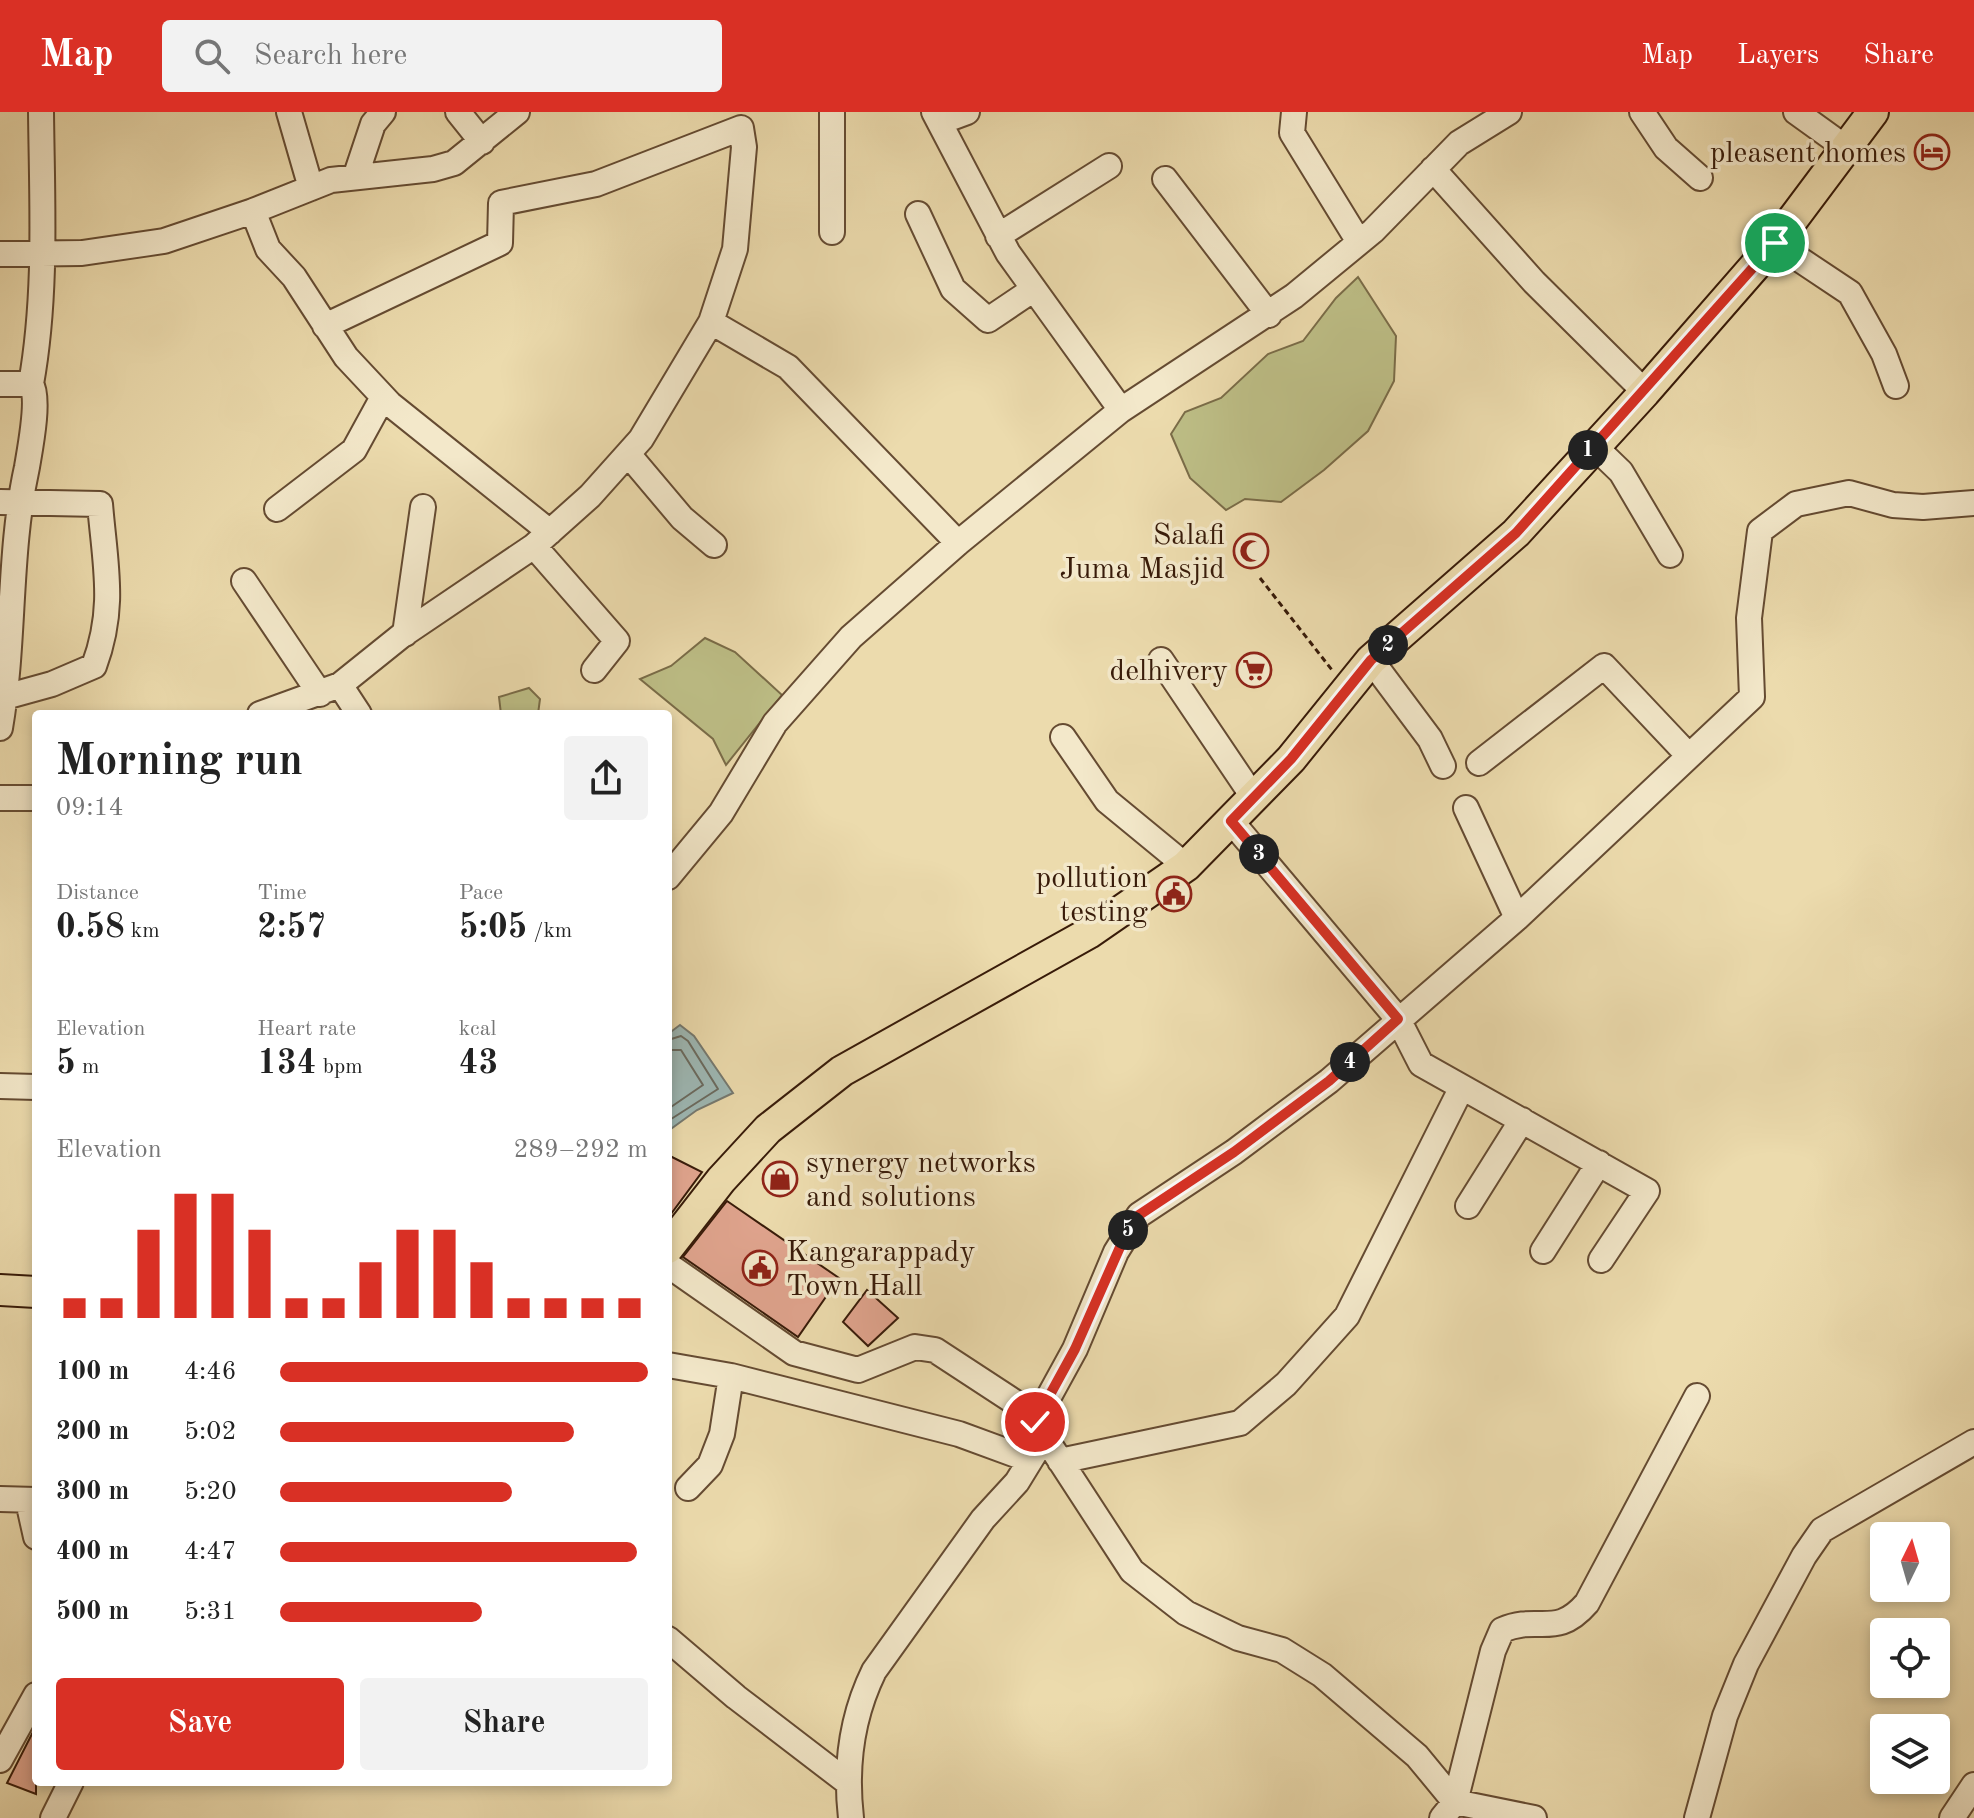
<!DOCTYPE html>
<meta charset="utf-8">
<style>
body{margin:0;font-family:"Old Standard TT",serif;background:#f2f2f2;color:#222;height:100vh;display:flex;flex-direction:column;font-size:30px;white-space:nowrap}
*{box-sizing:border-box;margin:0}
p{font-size:26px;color:#767676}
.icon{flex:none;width:44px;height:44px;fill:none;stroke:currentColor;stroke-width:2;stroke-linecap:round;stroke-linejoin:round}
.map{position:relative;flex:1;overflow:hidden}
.side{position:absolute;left:32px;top:598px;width:640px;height:1076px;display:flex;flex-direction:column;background:#fff;border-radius:8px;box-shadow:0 4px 12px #0003}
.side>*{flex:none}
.needle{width:52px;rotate:5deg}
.fabs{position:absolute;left:1870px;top:1410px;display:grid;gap:16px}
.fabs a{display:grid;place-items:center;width:80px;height:80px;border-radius:8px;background:#fff;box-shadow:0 4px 12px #0003;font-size:40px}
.pin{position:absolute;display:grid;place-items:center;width:68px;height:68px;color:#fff;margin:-34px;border:4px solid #fff;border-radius:50%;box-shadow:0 2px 8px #0007}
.km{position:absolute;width:40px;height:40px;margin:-20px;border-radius:50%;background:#222;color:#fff;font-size:22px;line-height:40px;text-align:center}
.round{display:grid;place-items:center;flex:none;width:84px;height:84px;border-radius:8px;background:#f2f2f2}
.headline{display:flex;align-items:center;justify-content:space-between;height:136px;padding:0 24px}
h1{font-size:44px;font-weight:700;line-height:60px}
.figures{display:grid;grid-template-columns:repeat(3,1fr);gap:12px;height:136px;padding:8px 24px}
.figures div{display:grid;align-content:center}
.figures b{font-size:34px;font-weight:700}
.figures small{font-size:22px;font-weight:400}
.figures p{font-size:22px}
.chart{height:224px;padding:16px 24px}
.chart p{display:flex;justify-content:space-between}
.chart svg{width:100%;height:144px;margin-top:8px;stroke:#d93025;stroke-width:6}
.cta{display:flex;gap:16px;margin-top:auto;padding:16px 24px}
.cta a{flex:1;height:92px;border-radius:8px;background:#d93025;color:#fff;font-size:32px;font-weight:700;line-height:92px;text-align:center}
.cta a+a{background:#f2f2f2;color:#222}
ul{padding:0 24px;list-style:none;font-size:26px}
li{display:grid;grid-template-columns:128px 96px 1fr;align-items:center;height:60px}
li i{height:20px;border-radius:10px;background:#d93025}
header{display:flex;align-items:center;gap:48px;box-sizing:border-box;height:112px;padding:0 40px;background:#d93025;color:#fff}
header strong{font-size:38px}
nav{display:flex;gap:44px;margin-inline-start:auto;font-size:28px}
.search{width:560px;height:72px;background:#f2f2f2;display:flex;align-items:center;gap:20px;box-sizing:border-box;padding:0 28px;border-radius:8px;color:#767676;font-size:30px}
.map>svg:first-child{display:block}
.green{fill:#bdbe86;stroke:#7a6c48;stroke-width:2}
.water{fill:#9db8b5;stroke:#757970;stroke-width:2}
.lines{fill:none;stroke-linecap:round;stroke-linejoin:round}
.shore{stroke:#6a6a5f;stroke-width:2}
.building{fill:#e0a48e;stroke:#381b09;stroke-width:2}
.minor-casing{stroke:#654b32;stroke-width:28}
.major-casing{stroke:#381b09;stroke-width:34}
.path{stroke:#381b09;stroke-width:3;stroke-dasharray:6 4;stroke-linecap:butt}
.minor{stroke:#f3e8ca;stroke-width:24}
.major{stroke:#ecdbad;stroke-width:30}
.route-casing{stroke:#fff;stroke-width:16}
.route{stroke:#d93025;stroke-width:10}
.labels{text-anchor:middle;stroke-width:7;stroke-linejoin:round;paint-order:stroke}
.poi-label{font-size:30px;fill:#381b09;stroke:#f3e8ca;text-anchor:end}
</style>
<header>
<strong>Map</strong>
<div class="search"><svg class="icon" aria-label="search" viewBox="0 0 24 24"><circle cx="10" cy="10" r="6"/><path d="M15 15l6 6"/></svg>Search here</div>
<nav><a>Map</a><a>Layers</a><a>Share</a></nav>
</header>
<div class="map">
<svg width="1974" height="1706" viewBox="0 0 1974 1706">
<rect width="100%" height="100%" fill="#ecdbad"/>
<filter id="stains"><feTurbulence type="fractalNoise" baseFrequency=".0025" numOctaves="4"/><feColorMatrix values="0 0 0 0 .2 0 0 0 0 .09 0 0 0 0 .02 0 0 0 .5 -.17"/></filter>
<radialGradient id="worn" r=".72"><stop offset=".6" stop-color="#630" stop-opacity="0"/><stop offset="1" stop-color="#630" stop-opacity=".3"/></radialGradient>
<path class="green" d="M1358 165 1396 224 1394 269 1368 319 1324 358 1281 390 1245 387 1226 398 1190 366 1171 322 1185 300 1221 286 1268 242 1303 229 1336 186Z
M705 526 735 540 782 583 726 653 713 627 640 567 671 554Z
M529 576 540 587 538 602H501L499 585Z"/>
<path class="water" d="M680 913 694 924 733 981 697 998 668 1019V922Z"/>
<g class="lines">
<path class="shore" d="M668 928 681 924 688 929 718 977 668 1009
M668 938H681L703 973 668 997"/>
</g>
<path class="building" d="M668 1043 702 1060 668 1106Z
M727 1089 839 1166 798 1225 683 1145Z
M867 1178 898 1206 868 1234 843 1210Z
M36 1614V1682L7 1671Z"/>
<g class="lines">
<g class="minor-casing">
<path id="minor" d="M289 0 311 76
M458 0 482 30
M832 0V120
M934 0 1008 141 1121 298
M1294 0 1292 21 1359 130
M1642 0 1666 36 1700 66
M1796 0 1846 36
M940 10 967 0
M1433 57 1534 170 1645 280
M356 63 373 12 383 0
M1165 67 1269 203
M253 99 268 137 294 165 346 245 390 292 550 420
M918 102 953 177 988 208 1034 177
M998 124 1109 54
M1775 131 1850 181 1884 242 1896 274
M0 142 82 141 164 129 253 99 331 68 433 57 454 51 517 0
M711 210 788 255 958 431
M0 272H31
M1593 333 1621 360 1670 443
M628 342 682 406 714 433
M0 390 100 392C105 453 116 495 94 554L52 572 5 585
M277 397 354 338 383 285
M534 434 617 529 594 558
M244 469 320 582
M405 522 423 395
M1161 548 1254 686
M1371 548 1430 627 1443 654
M340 573 359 602
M260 602 340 573 401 524 534 434 590 384 641 327 711 210 735 137 744 35 741 16 596 72 501 91 500 131 325 214
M0 616C15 529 8 441 27 355 30 337 40 286 31 272 47 182 42 91 41 0
M1063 625 1107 689 1186 754
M1479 651 1604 554 1689 644
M0 686H36
M1466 696 1517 806
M1231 709 1398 907 1421 952 1647 1079 1601 1148
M668 765 721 701 775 611 851 525 958 431 1121 298 1294 184 1373 119 1459 31 1509 0
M0 974 36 975
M1468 1094 1522 1008
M1543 1139 1599 1051
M668 1153 794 1241 858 1258 915 1235 935 1238 1016 1291 1035 1310 1132 1459 1186 1501 1238 1526 1282 1538 1322 1563 1417 1644 1455 1690 1534 1706
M668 1253 731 1264 959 1322 1030 1348
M1035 1310 1075 1237 1116 1140 1139 1103 1234 1040 1329 969 1517 806 1752 585 1749 506 1760 419 1796 392 1849 381 1893 393 1923 395 1974 391
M1060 1349 1240 1311 1286 1272 1347 1204 1462 975
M688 1376 710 1353 722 1322 731 1264
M0 1387 36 1388
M28 1389 36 1425
M668 1527 736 1585 847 1670
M0 1648 36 1583
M53 1706 71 1670
M851 1706C845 1654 851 1606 874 1559L983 1407 1017 1370 1044 1326
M1442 1706 1455 1690 1493 1539 1502 1518C1539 1502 1556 1527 1587 1491L1697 1284
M1697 1706 1725 1604 1746 1552 1804 1444 1822 1418 1974 1330
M1952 1706 1974 1673"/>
</g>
<g class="major-casing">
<path id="major" d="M668 1136 721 1068 768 1017 842 959 1089 821 1186 754 1291 647 1371 548 1516 421 1645 280 1775 131 1873 0
M0 1178 36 1180"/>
</g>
<path class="path" d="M1260 466 1332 558"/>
<use href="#minor" class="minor"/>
<use href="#major" class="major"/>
</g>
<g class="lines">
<g class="route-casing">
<path id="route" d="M1035 1310 1075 1237 1128 1117 1139 1103 1234 1040 1329 969 1398 907 1231 709 1291 647 1371 548 1516 421 1775 131"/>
</g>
<use href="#route" class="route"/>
</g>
<defs>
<g id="hotel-ring" transform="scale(1.8)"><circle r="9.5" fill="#f3e8ca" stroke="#8f2418" stroke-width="1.5"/><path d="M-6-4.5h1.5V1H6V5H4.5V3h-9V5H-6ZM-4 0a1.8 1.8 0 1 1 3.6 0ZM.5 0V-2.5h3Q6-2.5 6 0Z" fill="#8f2418"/></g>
<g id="mosque-ring" transform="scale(1.8)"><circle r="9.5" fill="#f3e8ca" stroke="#8f2418" stroke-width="1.5"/><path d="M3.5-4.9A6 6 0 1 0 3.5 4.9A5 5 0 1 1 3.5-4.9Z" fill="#8f2418"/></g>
<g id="supermarket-ring" transform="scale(1.8)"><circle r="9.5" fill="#f3e8ca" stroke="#8f2418" stroke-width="1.5"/><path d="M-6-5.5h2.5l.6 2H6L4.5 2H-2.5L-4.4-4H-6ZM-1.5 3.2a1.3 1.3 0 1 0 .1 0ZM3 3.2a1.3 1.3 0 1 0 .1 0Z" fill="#8f2418"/></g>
<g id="civic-ring" transform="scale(1.8)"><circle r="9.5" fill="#f3e8ca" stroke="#8f2418" stroke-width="1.5"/><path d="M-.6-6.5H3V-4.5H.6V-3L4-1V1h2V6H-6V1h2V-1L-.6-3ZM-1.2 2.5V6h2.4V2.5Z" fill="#8f2418"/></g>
<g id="shop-ring" transform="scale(1.8)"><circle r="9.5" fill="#f3e8ca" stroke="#8f2418" stroke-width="1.5"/><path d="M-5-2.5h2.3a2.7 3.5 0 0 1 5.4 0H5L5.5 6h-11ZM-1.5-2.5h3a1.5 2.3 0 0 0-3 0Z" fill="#8f2418"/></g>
</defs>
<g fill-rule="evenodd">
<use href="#hotel-ring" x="1932" y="40"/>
<use href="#mosque-ring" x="1251" y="439"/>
<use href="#supermarket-ring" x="1254" y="558"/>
<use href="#civic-ring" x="1174" y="782"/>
<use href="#shop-ring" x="780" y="1067"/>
<use href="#civic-ring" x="760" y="1156"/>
</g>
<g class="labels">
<g class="poi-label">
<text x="1906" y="50">pleasent homes</text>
<text x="1225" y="432">Salafi<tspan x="1225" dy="34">Juma Masjid</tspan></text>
<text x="1228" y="568">delhivery</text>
<text x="1148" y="775">pollution<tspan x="1148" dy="34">testing</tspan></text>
<text x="806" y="1060" text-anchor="start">synergy networks<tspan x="806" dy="34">and solutions</tspan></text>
<text x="786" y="1149" text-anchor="start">Kangarappady<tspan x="786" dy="34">Town Hall</tspan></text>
</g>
</g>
<rect width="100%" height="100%" filter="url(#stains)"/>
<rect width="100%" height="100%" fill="url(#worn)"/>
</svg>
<div class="fabs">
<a><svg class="needle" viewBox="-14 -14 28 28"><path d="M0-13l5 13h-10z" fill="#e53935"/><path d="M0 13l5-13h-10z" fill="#767676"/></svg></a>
<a><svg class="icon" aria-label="locate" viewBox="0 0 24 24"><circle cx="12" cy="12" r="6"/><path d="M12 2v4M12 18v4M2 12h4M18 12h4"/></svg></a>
<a><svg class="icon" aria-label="layers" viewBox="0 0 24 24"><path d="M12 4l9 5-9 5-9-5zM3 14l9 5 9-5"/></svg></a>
</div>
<div class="pin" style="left:1775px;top:131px;background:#1e9e55"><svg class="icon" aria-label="arrive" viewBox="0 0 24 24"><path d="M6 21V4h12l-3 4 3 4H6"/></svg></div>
<div class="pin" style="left:1035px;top:1310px;background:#d93025"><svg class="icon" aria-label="check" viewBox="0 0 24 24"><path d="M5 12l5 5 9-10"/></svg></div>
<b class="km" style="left:1588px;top:338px">1</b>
<b class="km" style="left:1388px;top:533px">2</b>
<b class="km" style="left:1259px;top:742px">3</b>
<b class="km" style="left:1350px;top:950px">4</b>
<b class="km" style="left:1128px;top:1118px">5</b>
<section class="side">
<div class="headline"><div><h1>Morning run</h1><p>09:14</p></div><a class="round"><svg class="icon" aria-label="share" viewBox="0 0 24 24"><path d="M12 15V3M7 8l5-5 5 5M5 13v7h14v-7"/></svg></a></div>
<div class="figures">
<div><p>Distance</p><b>0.58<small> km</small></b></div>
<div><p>Time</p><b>2:57</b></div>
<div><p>Pace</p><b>5:05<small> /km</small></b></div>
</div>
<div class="figures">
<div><p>Elevation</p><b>5<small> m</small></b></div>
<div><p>Heart rate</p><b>134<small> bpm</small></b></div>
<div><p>kcal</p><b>43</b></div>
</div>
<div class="chart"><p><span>Elevation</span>289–292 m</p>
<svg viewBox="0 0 160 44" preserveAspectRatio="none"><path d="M5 44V38M15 44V38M25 44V17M35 44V6M45 44V6M55 44V17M65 44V38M75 44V38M85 44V27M95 44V17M105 44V17M115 44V27M125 44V38M135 44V38M145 44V38M155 44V38"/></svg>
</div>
<ul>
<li><b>100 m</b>4:46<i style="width:100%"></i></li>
<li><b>200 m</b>5:02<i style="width:80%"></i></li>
<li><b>300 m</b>5:20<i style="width:63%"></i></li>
<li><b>400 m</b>4:47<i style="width:97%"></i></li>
<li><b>500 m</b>5:31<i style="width:55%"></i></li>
</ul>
<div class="cta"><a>Save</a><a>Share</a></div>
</section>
</div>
